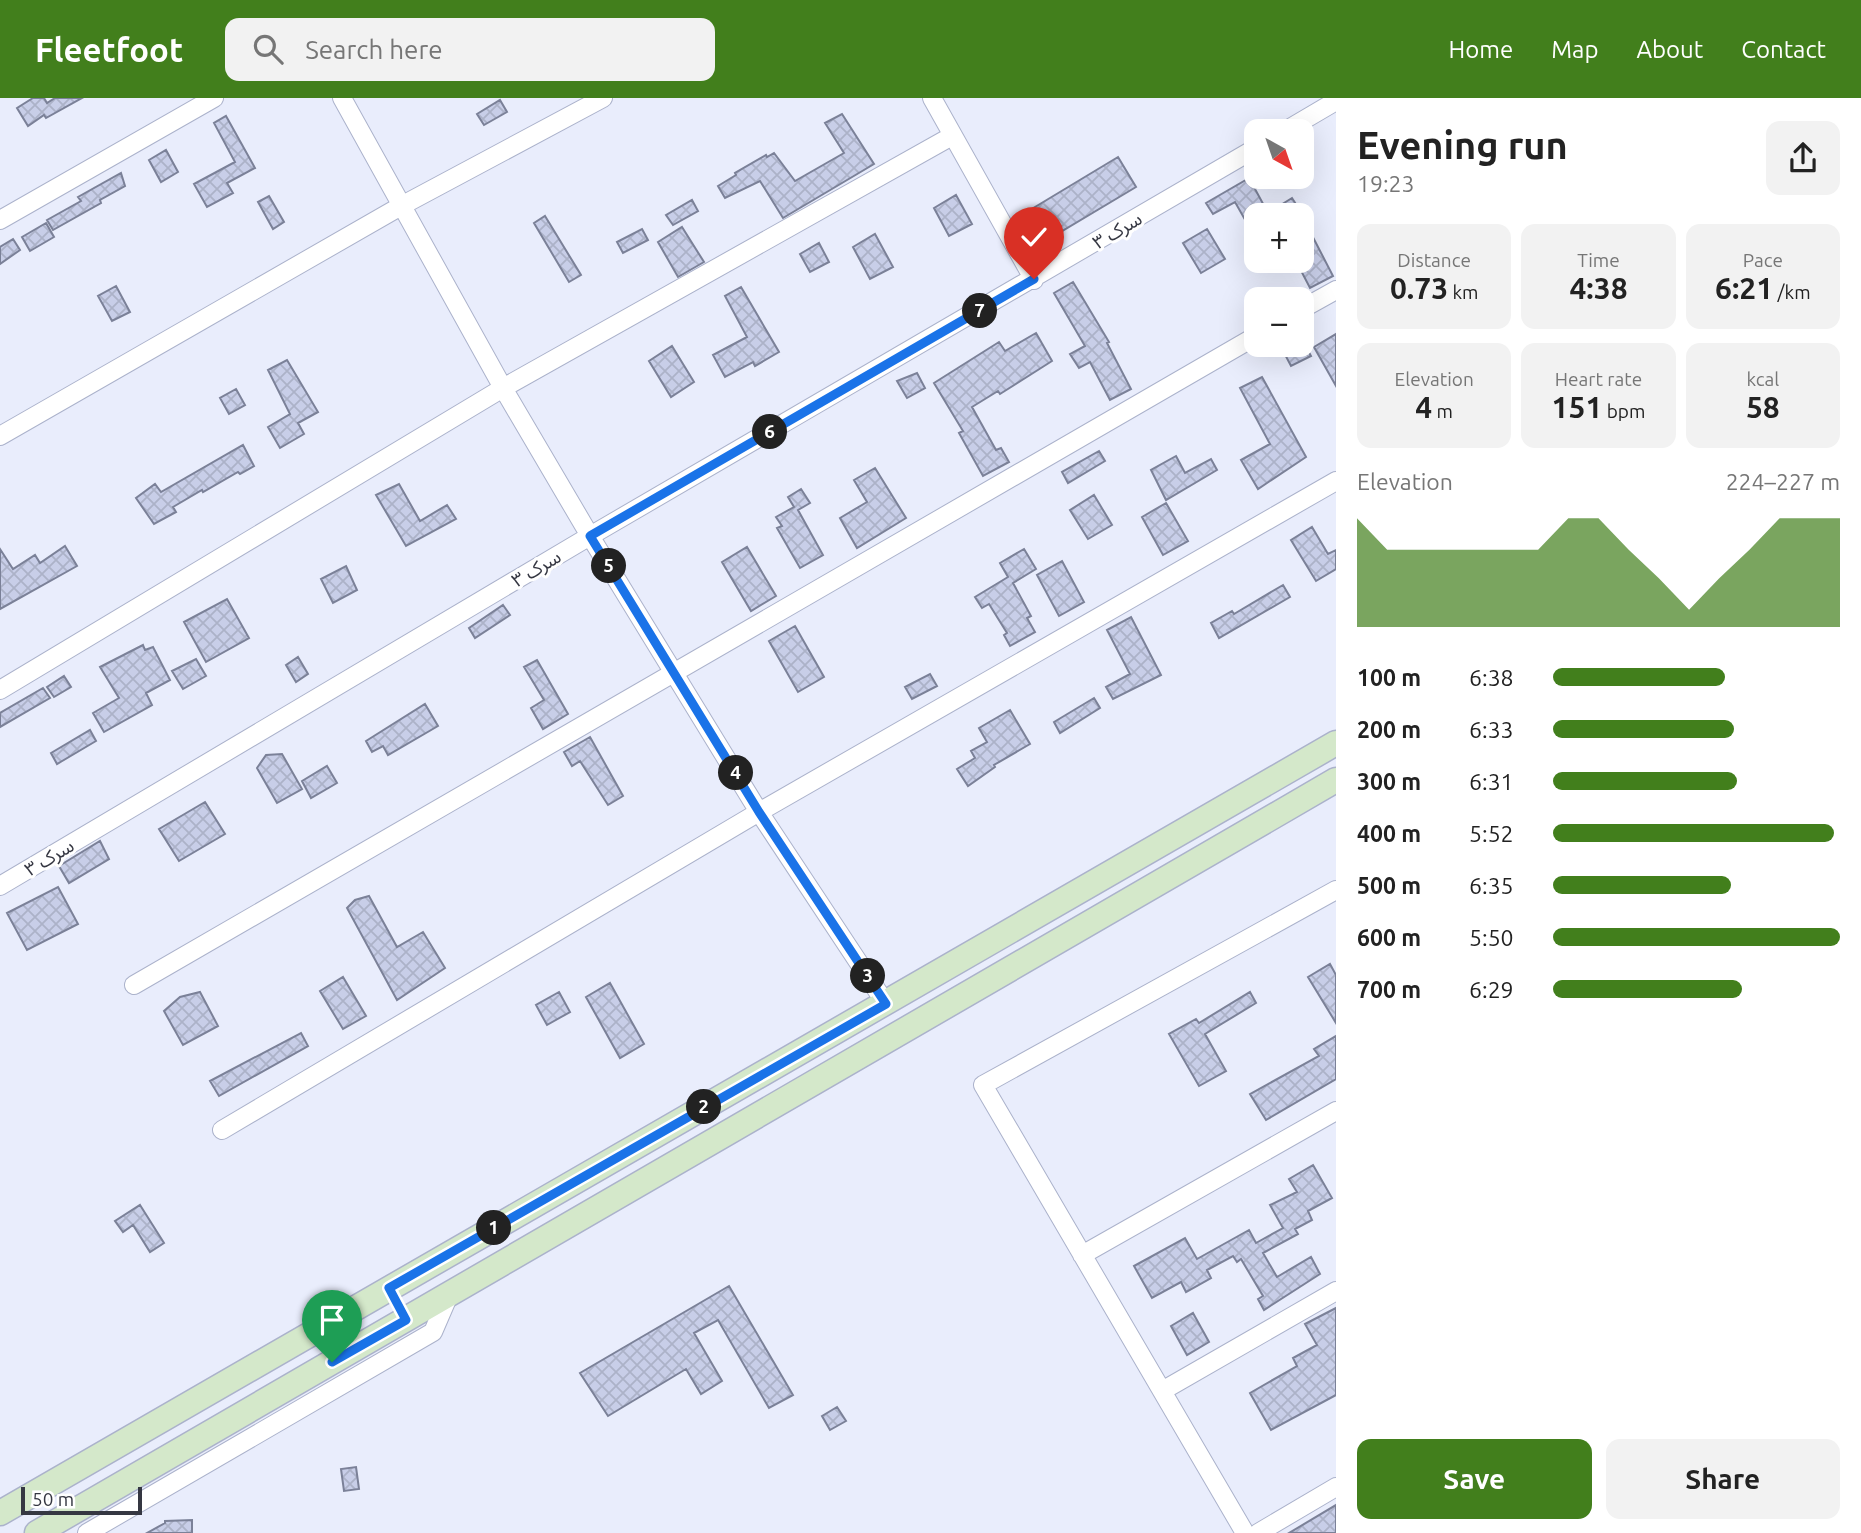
<!DOCTYPE html>
<meta charset="utf-8">
<style>
body{margin:0;font-family:Ubuntu,"Noto Sans Arabic",sans-serif;background:#f2f2f2;color:#222;height:100vh;display:flex;flex-direction:column;font-size:26px;white-space:nowrap}
*{box-sizing:border-box;margin:0}
p{font-size:23px;color:#767676}
.icon{flex:none;width:38px;height:38px;fill:none;stroke:currentColor;stroke-width:2;stroke-linecap:round;stroke-linejoin:round}
.map{position:relative;flex:1;overflow:hidden}
.panel{display:flex;flex-direction:column;background:#fff;width:525px}
.panel>*{flex:none}
.needle{width:46px;rotate:140deg}
.controls{position:absolute;left:1244px;top:21px;display:grid;gap:14px}
.controls a{display:grid;place-items:center;width:70px;height:70px;border-radius:14px;background:#fff;box-shadow:0 7px 28px #0002;font-size:35px}
.scale{position:absolute;left:21px;bottom:18px;width:121px;box-sizing:border-box;padding-left:7px;border:4px solid #353742;border-top:0;font-size:19px;line-height:24px;white-space:nowrap;color:#353742;-webkit-text-stroke:5px #fff;paint-order:stroke}
.pin{position:absolute;display:grid;place-items:center;width:60px;height:60px;color:#fff;margin:-72px -30px;border-radius:50% 50% 50% 0;rotate:-45deg;box-shadow:0 0 7px #0007}
.pin .icon{rotate:45deg}
.km{position:absolute;width:35px;height:35px;margin:-18px;border-radius:50%;background:#222;color:#fff;font-size:19px;line-height:35px;text-align:center}
.round{display:grid;place-items:center;flex:none;width:74px;height:74px;border-radius:14px;background:#f2f2f2}
.summary{display:flex;align-items:center;justify-content:space-between;height:119px;padding:0 21px}
h1{font-size:38px;font-weight:600;line-height:52px}
.stats{display:grid;grid-template-columns:repeat(3,1fr);gap:10px;height:119px;padding:7px 21px}
.stats div{display:grid;align-content:center;border-radius:14px;background:#f2f2f2;text-align:center}
.stats b{font-size:30px;font-weight:600}
.stats small{font-size:19px;font-weight:400}
.stats p{font-size:19px}
.chart{height:196px;padding:14px 21px}
.chart p{display:flex;justify-content:space-between}
.chart svg{width:100%;height:126px;margin-top:7px;fill:#427f1c;opacity:.7}
.action{display:flex;gap:14px;margin-top:auto;padding:14px 21px}
.action a{flex:1;height:80px;border-radius:14px;background:#427f1c;color:#fff;font-size:28px;font-weight:600;line-height:80px;text-align:center}
.action a+a{background:#f2f2f2;color:#222}
ul{padding:0 21px;list-style:none;font-size:23px}
li{display:grid;grid-template-columns:112px 84px 1fr;align-items:center;height:52px}
li i{height:18px;border-radius:9px;background:#427f1c}
header{display:flex;align-items:center;gap:42px;box-sizing:border-box;height:98px;padding:0 35px;background:#427f1c;color:#fff}
header strong{font-size:33px}
nav{display:flex;gap:38px;margin-inline-start:auto;font-size:24px}
.search{width:490px;height:63px;background:#f2f2f2;display:flex;align-items:center;gap:18px;box-sizing:border-box;padding:0 24px;border-radius:14px;color:#767676;font-size:26px}
main{display:flex;flex:1;min-height:0}
.map>svg:first-child{display:block}
.building{fill:url(#building-cross-hatch);stroke:#7b8198;stroke-width:2}
.lines{fill:none;stroke-linecap:round;stroke-linejoin:round}
.street-casing{stroke:#abb2cb;stroke-width:20}
.secondary-casing{stroke:#abb2cb;stroke-width:27}
.street{stroke:#fff;stroke-width:18}
.secondary{stroke:#d4e8ca;stroke-width:24}
.route-casing{stroke:#fff;stroke-width:14}
.route{stroke:#1a73e8;stroke-width:9}
.labels{text-anchor:middle;stroke-width:6;stroke-linejoin:round;paint-order:stroke}
.street-label{font-size:19px;fill:#353742;stroke:#fff}
</style>
<header>
<strong>Fleetfoot</strong>
<div class="search"><svg class="icon" aria-label="search" viewBox="0 0 24 24"><circle cx="10" cy="10" r="6"/><path d="M15 15l6 6"/></svg>Search here</div>
<nav><a>Home</a><a>Map</a><a>About</a><a>Contact</a></nav>
</header>
<main>
<div class="map">
<svg width="1336" height="1435" viewBox="0 0 1336 1435">
<defs>
<pattern id="building-cross-hatch" width="8" height="8" patternUnits="userSpaceOnUse" patternTransform="scale(1.75)"><rect width="8" height="8" fill="#c8cee8"/><path d="M0 0l8 8M0 8l8-8" fill="none" stroke="#acb2c8"/></pattern>
</defs>
<rect width="100%" height="100%" fill="#e9edfc"/>
<path class="building" d="M33 0H44L47 5 55 0H82L46 20 44 17 28 28 17 10Z
M500 2 507 14 484 27 477 16Z
M842 16 874 66 783 120 760 83 725 100 718 88 736 77 735 75 766 57 767 59 774 55 795 83 844 55 825 25Z
M226 18 255 70 227 85 233 95 207 109 194 86 235 64 214 25Z
M166 52 178 74 161 84 149 62Z
M1118 59 1136 89 1047 142 1030 112Z
M121 75 125 88 100 102 101 105 53 132 47 122 81 103 78 99Z
M1251 79H1276L1255 91 1268 115 1292 100 1303 117H1256V141L1235 104 1213 116 1206 105Z
M956 97 972 126 949 138 934 110Z
M269 98 284 124 273 131 258 104Z
M692 102 698 113 673 127 666 117Z
M545 118 581 177 569 184 534 125Z
M1302 118 1333 178 1310 190 1296 163H1302Z
M46 125 54 139 30 153 22 139Z
M682 129 704 164 678 179 658 144Z
M642 131 648 142 623 155 617 144Z
M1207 131 1225 161 1201 175 1183 145Z
M875 136 893 169 870 181 853 149Z
M13 141 20 152 0 166V149Z
M819 145 829 164 810 174 800 156Z
M1073 184 1109 244 1107 245 1131 291 1110 302 1090 264 1079 270 1070 256 1085 248 1054 195Z
M116 188 130 214 112 223 98 198Z
M741 189 779 254 755 268 753 264 725 279 713 257 747 239 725 198Z
M1036 235 1052 263 1000 296 998 293 972 309 996 352 1001 350 1009 364 983 378 959 335 963 333 934 285 999 244 1005 253Z
M1336 236V288L1314 249Z
M1280 247H1305L1311 258 1291 268Z
M672 248 694 284 671 299 649 263Z
M287 262 318 314 298 325 304 336 280 350 268 329 290 316 268 272Z
M917 275 925 290 907 300 897 283Z
M1262 279 1306 359 1258 391 1241 362 1270 346 1240 290Z
M236 291 245 307 229 316 220 300Z
M243 347 254 368 240 376 238 374 203 394 202 392 173 409 176 414 154 426 136 400 155 386 161 394Z
M1099 353 1105 363 1068 385 1062 374Z
M1176 358 1185 375 1211 361 1217 372 1166 402 1151 372Z
M875 370 906 420 857 450 840 420 867 404 854 382Z
M399 386 420 423 447 407 456 421 406 448 376 397Z
M801 391 810 405 798 412 823 457 800 470 777 430 782 428 776 419 794 409 788 399Z
M1094 397 1112 427 1088 441 1070 412Z
M1166 405 1188 443 1163 457 1142 419Z
M1312 429 1328 456 1336 452V471L1316 483 1291 442Z
M65 448 77 468 0 511V451L13 471 35 457 40 465Z
M747 449 776 498 751 513 722 464Z
M1024 451 1036 471 1013 485 1031 518 1027 520 1035 534 1010 548 1004 537 1007 535 989 506 982 510 975 499 1008 479 1000 465Z
M1062 463 1084 504 1059 518 1037 477Z
M346 468 357 492 333 505 321 481Z
M1283 487 1290 499 1219 540 1211 525 1232 513 1234 516Z
M227 501 249 540 206 564 184 524Z
M503 507 510 517 475 540 469 530Z
M1131 519 1161 577 1113 601 1106 589 1130 576 1107 532Z
M795 528 824 579 798 594 769 543Z
M143 547 145 552 153 549 170 582 146 595 152 607 104 634 93 615 119 600 100 569Z
M298 559 308 576 296 584 286 567Z
M196 561 206 578 183 591 172 573Z
M537 562 568 616 543 631 531 610 544 602 524 569Z
M930 576 937 588 912 601 905 589Z
M64 578 71 589 54 599 47 589Z
M43 590 50 600 0 629V615Z
M1094 600 1100 610 1060 635 1054 624Z
M425 606 438 628 388 657 383 648 372 654 366 643Z
M1010 612 1030 646 994 667 995 669 968 688 957 671 975 660 971 653 987 644 979 630Z
M90 632 96 643 57 666 51 655Z
M590 639 623 698 608 707 580 663 572 668 564 654Z
M282 656 302 691 277 705 257 670 266 657Z
M327 668 337 685 311 700 302 683Z
M205 704 225 736 179 763 159 731Z
M100 743 109 761 69 785 59 768Z
M58 789 78 826 27 852 7 815Z
M369 798 397 849 423 834 445 870 397 902 347 810 355 802Z
M1330 866 1336 877V925L1308 879Z
M343 879 366 918 343 931 320 893Z
M610 885 644 946 620 960 586 899Z
M200 894 218 928 183 947 164 913 180 899Z
M559 894 570 914 547 927 536 907Z
M1250 894 1256 905 1205 936 1226 973 1199 988 1169 936 1196 921 1199 925Z
M301 935 308 948 219 998 210 983Z
M1336 938V981L1266 1022 1250 996 1319 958 1314 951Z
M1313 1067 1332 1100 1308 1113 1312 1122 1295 1131 1298 1136 1263 1155 1277 1179 1311 1159 1320 1176 1264 1212 1258 1201 1263 1198 1241 1161 1237 1164 1233 1158 1207 1172 1211 1180 1186 1194 1181 1184 1152 1200 1134 1168 1185 1140 1197 1161 1249 1132 1256 1145 1283 1130 1270 1107 1297 1094 1289 1081Z
M140 1107 164 1145 150 1154 133 1127 123 1134 115 1123Z
M729 1188 793 1297 769 1310 718 1222 694 1235 722 1283 701 1296 686 1271 608 1318 580 1275Z
M1336 1210V1297L1271 1332 1250 1295 1297 1268 1293 1260 1317 1247 1305 1226Z
M1193 1215 1209 1244 1187 1257 1171 1228Z
M837 1309 846 1323 830 1332 822 1318Z
M356 1369 359 1391 344 1393 341 1371Z
M1336 1407V1435H1289Z
M192 1422V1435H147L165 1425V1423Z"/>
<g class="lines">
<g class="street-casing">
<path id="street" d="M342 0 503 290 590 438 759 714 886 906
M932 0 1034 182
M1285 33 1336 3
M0 122 214 0
M1302 211 1336 192
M0 338 401 108 603 0
M0 592 503 290 952 38
M0 788 590 438 1256 50
M134 887 1256 238
M222 1032 759 714 1336 383
M1082 1157 1336 1013
M1162 1293 1336 1193
M87 1435 433 1234 449 1197
M1245 1435 983 987 1336 792
M1258 1435 1336 1389"/>
</g>
<g class="secondary-casing">
<path id="secondary" d="M0 1415 1336 645
M37 1435 1336 682"/>
</g>
<use href="#street" class="street"/>
<use href="#secondary" class="secondary"/>
</g>
<g class="lines">
<g class="route-casing">
<path id="route" d="M332 1264 406 1222 389 1190 886 906 759 714 590 438 1034 181"/>
</g>
<use href="#route" class="route"/>
</g>
<g class="labels">
<g class="street-label">
<text transform="translate(1117 132) rotate(-31)" y="7">سرک ۳</text>
<text transform="translate(536 470) rotate(-31)" y="7">سرک ۳</text>
<text transform="translate(49 759) rotate(-31)" y="7">سرک ۳</text>
</g>
</g>
</svg>
<div class="controls">
<a><svg class="needle" viewBox="-14 -14 28 28"><path d="M0-13l5 13h-10z" fill="#e53935"/><path d="M0 13l5-13h-10z" fill="#767676"/></svg></a>
<a>+</a>
<a>−</a>
</div>
<div class="scale">50 m</div>
<div class="pin" style="left:332px;top:1264px;background:#1e9e55"><svg class="icon" aria-label="arrive" viewBox="0 0 24 24"><path d="M6 21V4h12l-3 4 3 4H6"/></svg></div>
<div class="pin" style="left:1034px;top:181px;background:#d93025"><svg class="icon" aria-label="check" viewBox="0 0 24 24"><path d="M5 12l5 5 9-10"/></svg></div>
<b class="km" style="left:494px;top:1130px">1</b>
<b class="km" style="left:704px;top:1009px">2</b>
<b class="km" style="left:868px;top:878px">3</b>
<b class="km" style="left:736px;top:675px">4</b>
<b class="km" style="left:609px;top:468px">5</b>
<b class="km" style="left:770px;top:334px">6</b>
<b class="km" style="left:980px;top:213px">7</b>
</div>
<section class="panel">
<div class="summary"><div><h1>Evening run</h1><p>19:23</p></div><a class="round"><svg class="icon" aria-label="share" viewBox="0 0 24 24"><path d="M12 15V3M7 8l5-5 5 5M5 13v7h14v-7"/></svg></a></div>
<div class="stats">
<div><p>Distance</p><b>0.73<small> km</small></b></div>
<div><p>Time</p><b>4:38</b></div>
<div><p>Pace</p><b>6:21<small> /km</small></b></div>
</div>
<div class="stats">
<div><p>Elevation</p><b>4<small> m</small></b></div>
<div><p>Heart rate</p><b>151<small> bpm</small></b></div>
<div><p>kcal</p><b>58</b></div>
</div>
<div class="chart"><p><span>Elevation</span>224–227 m</p>
<svg viewBox="0 0 160 44" preserveAspectRatio="none"><path d="M0 44V6L10 17L20 17L30 17L40 17L50 17L60 17L70 6L80 6L90 17L100 27L110 38L120 27L130 17L140 6L150 6L160 6V44z"/></svg>
</div>
<ul>
<li><b>100 m</b>6:38<i style="width:60%"></i></li>
<li><b>200 m</b>6:33<i style="width:63%"></i></li>
<li><b>300 m</b>6:31<i style="width:64%"></i></li>
<li><b>400 m</b>5:52<i style="width:98%"></i></li>
<li><b>500 m</b>6:35<i style="width:62%"></i></li>
<li><b>600 m</b>5:50<i style="width:100%"></i></li>
<li><b>700 m</b>6:29<i style="width:66%"></i></li>
</ul>
<div class="action"><a>Save</a><a>Share</a></div>
</section>
</main>
